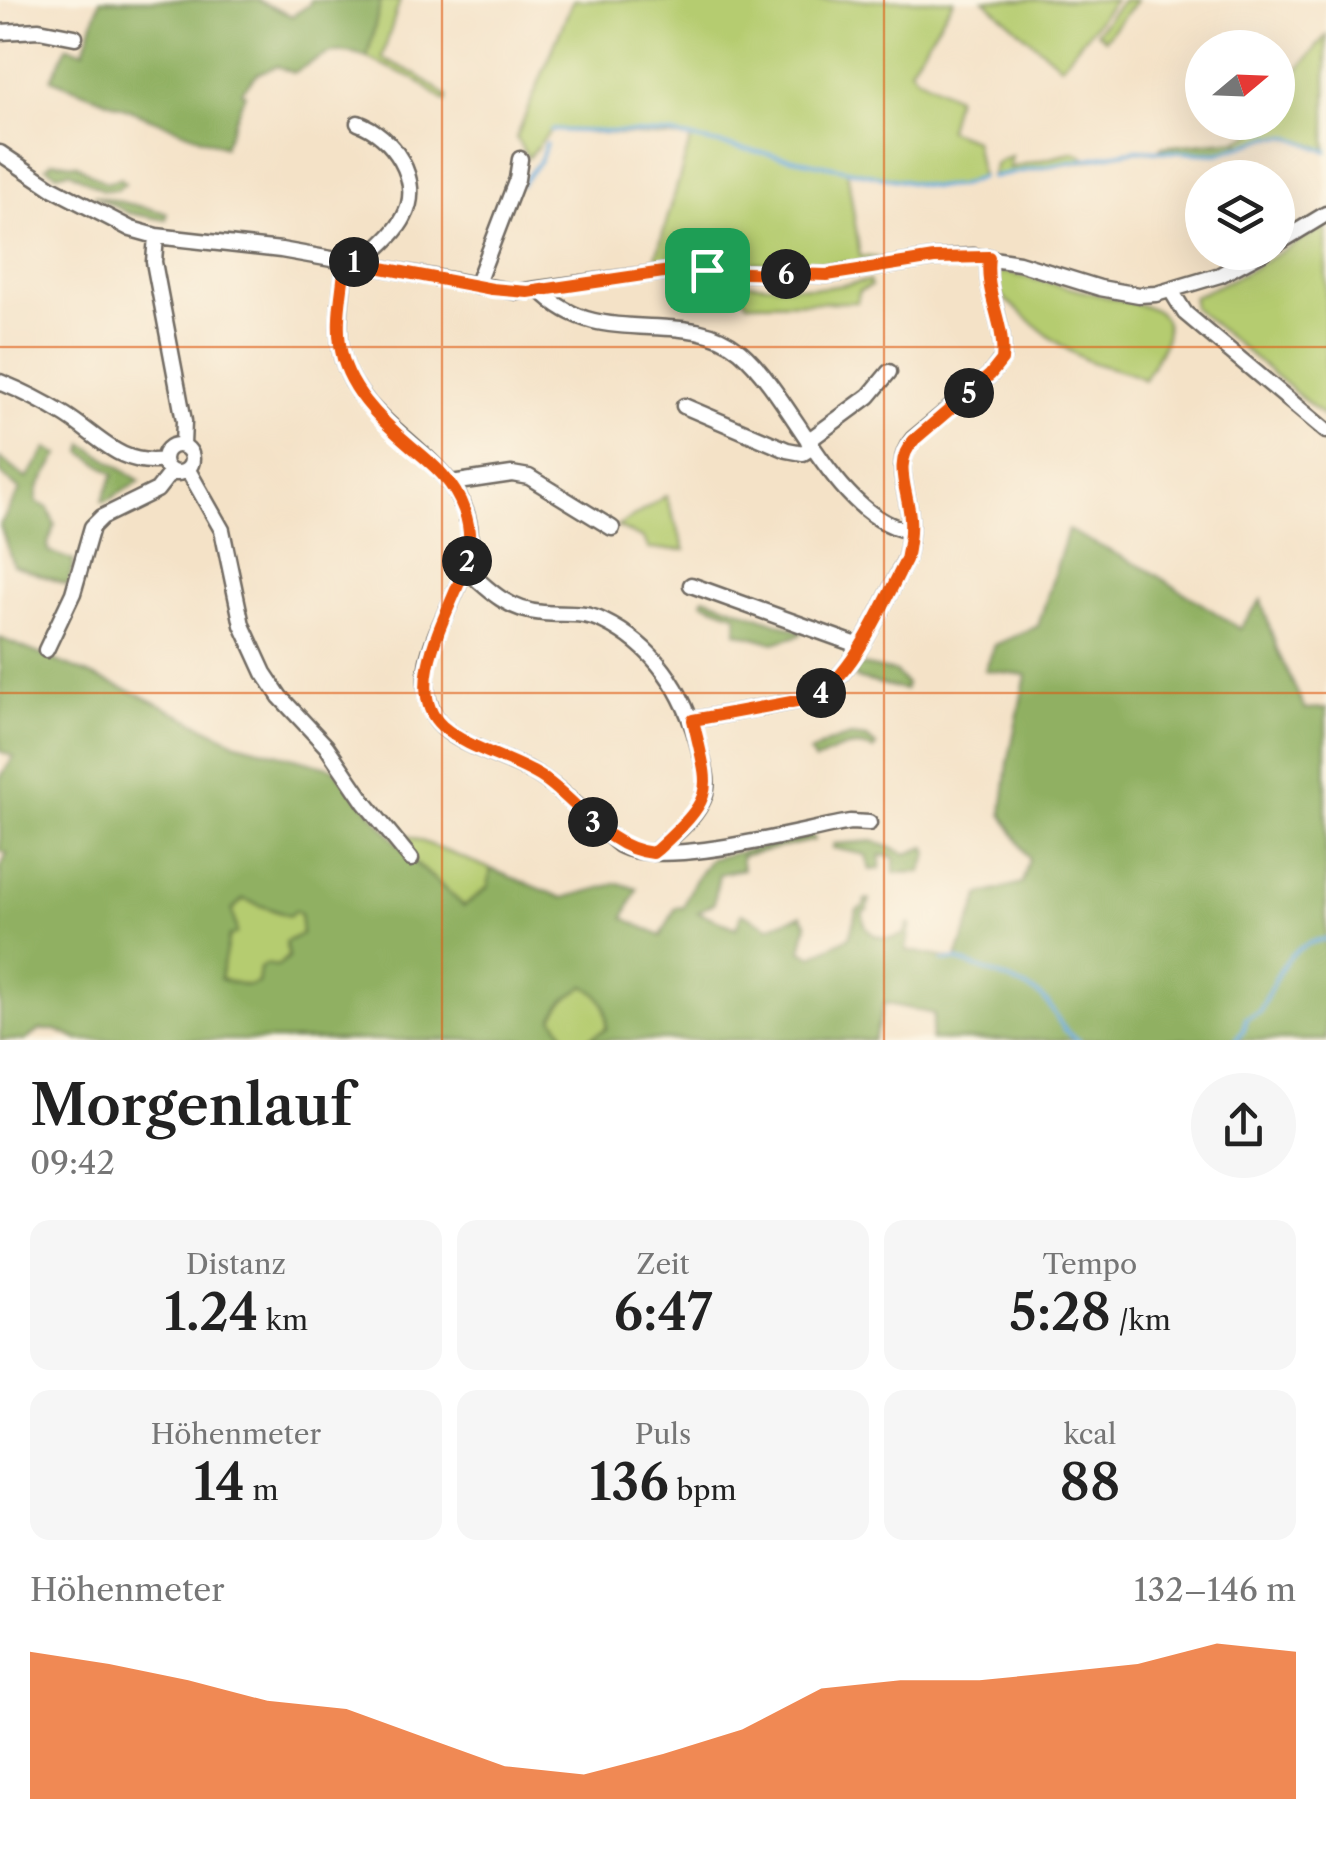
<!DOCTYPE html>
<html lang="de">
<meta charset="utf-8">
<style>
body{margin:0;font-family:"Libre Caslon Text",serif;background:#f6f6f6;color:#222;height:100vh;display:flex;flex-direction:column;font-size:38px;white-space:nowrap}
*{box-sizing:border-box;margin:0}
p{font-size:32px;color:#767676}
.icon{flex:none;width:55px;height:55px;fill:none;stroke:currentColor;stroke-width:2;stroke-linecap:round;stroke-linejoin:round}
.map{position:relative;height:1040px;overflow:hidden}
.drawer{display:flex;flex-direction:column;background:#fff;flex:1}
.drawer>*{flex:none}
.needle{width:65px;rotate:71deg}
.controls{position:absolute;left:1185px;top:30px;display:grid;gap:20px}
.controls a{display:grid;place-items:center;width:110px;height:110px;border-radius:50%;background:#fff;box-shadow:0 10px 40px #0002;font-size:50px}
.pin{position:absolute;display:grid;place-items:center;width:85px;height:85px;color:#fff;margin:-42px;border-radius:20px;box-shadow:0 5px 15px #0006}
.km{position:absolute;width:50px;height:50px;margin:-25px;border-radius:50%;background:#222;color:#fff;font-size:28px;line-height:50px;text-align:center}
.round{display:grid;place-items:center;flex:none;width:105px;height:105px;border-radius:52px;background:#f6f6f6}
.summary{display:flex;align-items:center;justify-content:space-between;height:170px;padding:0 30px}
h1{font-size:55px;font-weight:600;line-height:75px}
.figures{display:grid;grid-template-columns:repeat(3,1fr);gap:15px;height:170px;padding:10px 30px}
.figures div{display:grid;align-content:center;border-radius:20px;background:#f6f6f6;text-align:center}
.figures b{font-size:50px;font-weight:600}
.figures small{font-size:28px;font-weight:400}
.figures p{font-size:28px}
.chart{height:280px;padding:20px 30px}
.chart p{display:flex;justify-content:space-between}
.chart svg{width:100%;height:180px;margin-top:10px;fill:#ea580c;opacity:.7}
.map>svg:first-child{display:block}
.green{fill:#b5cc70;stroke:#707c4e;stroke-width:2.5}
.forest{fill:#90b062;stroke:#5e6e46;stroke-width:2.5;fill-rule:evenodd}
.lines{fill:none;stroke-linecap:round;stroke-linejoin:round}
.stream{stroke:#65a9da;stroke-width:4}
.minor-casing{stroke:#716b62;stroke-width:19}
.minor{stroke:#fff;stroke-width:14}
.route-casing{stroke:#fff;stroke-width:20}
.route{stroke:#ea580c;stroke-width:12}
.grid{fill:none;stroke:#df570e;stroke-width:2.5;stroke-opacity:0.55}
</style>
<div class="map">
<svg width="1326" height="1040" viewBox="0 0 1326 1040">
<rect width="100%" height="100%" fill="#fcf5e5"/>
<filter id="ink" filterUnits="userSpaceOnUse"><feTurbulence type="fractalNoise" baseFrequency=".01" numOctaves="2"/><feDisplacementMap in="SourceGraphic" scale="20" xChannelSelector="R" yChannelSelector="G"/><feConvolveMatrix kernelMatrix="1 2 1 2 8 2 1 2 1" color-interpolation-filters="sRGB"/></filter>
<filter id="wash" filterUnits="userSpaceOnUse"><feTurbulence type="fractalNoise" baseFrequency=".0048" numOctaves="4" result="noise"/><feDisplacementMap in="SourceGraphic" scale="40" xChannelSelector="R" yChannelSelector="G"/><feGaussianBlur stdDeviation="2.25" result="paint"/><feColorMatrix in="noise" values="0 0 0 0 0 0 0 0 0 0 0 0 0 0 0 0 0 1.4 0 .05"/><feComposite in="paint" operator="in"/></filter>
<g filter="url(#wash)">
<rect width="100%" height="100%" fill="#f4e2c7"/>
<path class="green" d="M381 0H400L382 58 416 74 447 96 446 102 413 78 367 58Z
M573 0H954L910 69 917 77 956 97 948 130 974 140 981 177 959 186 932 187 847 170 860 256 878 258V261L835 264 655 261 691 138 551 130 528 158 516 138Z
M984 0H1115L1061 66Z
M1123 0H1137L1105 39 1096 32Z
M1326 35V151C1300 135 1270 133 1242 145L1237 140 1253 134 1257 123 1278 122V95Z
M1074 152 1090 160 991 177 996 163 1011 156 1009 168Z
M1326 226V418L1193 307V297L1243 274Z
M1004 272 1148 307C1186 321 1157 355 1144 380 1125 368 1105 369 1086 360 1052 344 1027 316 998 294V275Z
M708 281 823 288 869 281 871 286 859 291 857 302 747 303 739 290 704 289V284Z
M666 496 685 550 649 549 644 539 617 527Z
M396 831 491 869 488 887 464 907 411 859Z
M243 899 289 916 294 911 300 913 304 926C300 945 272 980 252 985 242 987 230 981 220 979L232 910Z
M585 986C604 997 608 1008 606 1029L586 1040H568L553 1017 564 1000Z"/>
<path class="forest" d="M100 0H257L292 16 309 5 310 0H381L367 58C335 43 322 57 293 73L277 66 258 73 241 92 245 94 224 147 51 79 67 47 84 51Z
M1237 140 1242 145 1217 154 1157 151 1162 147Z
M54 161 77 165 106 183 121 178 125 183 117 190H103L69 171 57 174 46 167Z
M93 195 167 213 166 220 129 213Z
M84 444 140 481 105 502 102 501 114 474 82 452Z
M47 448 59 455 38 488 36 502 48 508 55 525 48 544 49 552 74 561 68 585 13 565 0 525 20 490 0 473V458L27 479Z
M1068 530 1150 571 1240 628 1261 600 1277 650 1305 709 1326 708V1040H931L934 1014 884 1003 874 1040H586L606 1029C608 1008 604 997 585 986L564 1000 553 1017 568 1040H79L56 1030H40L25 1040H0V870L7 853 0 851V778L14 757 0 751V638L140 695 237 743 333 768 411 859 464 906 488 887 491 869 563 898 619 883 637 889 624 918 661 936 676 907 683 908 693 884 710 859 812 835 814 840 741 856 743 869 719 874 714 903 698 912 736 928 742 913 769 927 801 915 807 924 801 951 812 956 849 937 857 910 864 906 865 900H870L867 910 863 912C863 937 883 942 904 935L908 924 911 925 906 950 956 960 980 895 1022 883 1029 859 1002 814 1008 763 1026 675 985 670 995 645 1038 626ZM243 899 290 916 295 911 300 913 302 934 285 942 289 957 277 966 266 964 260 968 258 983 248 986 220 979 229 937 237 933 232 910Z
M704 597 802 632 800 635 774 643 736 632 737 615 702 602Z
M862 665 895 672 906 684 905 690 855 678V670Z
M851 736 867 738 876 746 873 750C853 740 834 751 815 761L810 753 827 743Z
M873 841 907 854 926 847 928 854 921 872 894 873V857L881 855 880 869 870 870 866 855 833 848 834 844Z"/>
<g class="lines">
<path class="stream" d="M551 130 670 134 932 187 959 186 981 177
M991 177 1137 150 1217 154 1270 137H1291L1326 151
M521 185 541 159 546 144
M943 960H956C975 967 1032 986 1044 999 1058 1013 1058 1030 1079 1040
M1236 1040 1243 1030 1246 1018 1259 1013C1276 980 1284 944 1326 939"/>
</g>
</g>
<g filter="url(#ink)">
<g class="lines">
<g class="minor-casing">
<path id="minor" d="M0 32 39 30 75 37
M358 123C392 135 424 180 404 217 395 235 376 249 362 263
M0 153 52 188 131 229 156 236 281 250 517 292 670 271 827 275 934 258 973 256 1019 263 1100 288 1139 295 1156 294 1220 275 1263 252
M156 236 154 262 184 421 183 445
M1278 243 1326 214
M345 261C343 292 334 328 343 359 364 430 457 454 469 526 478 591 401 649 434 716 447 742 508 758 533 772 565 790 591 821 620 845 664 869 799 831 850 822L869 823
M476 286 517 179 520 159
M541 291C601 353 684 304 740 351 794 397 835 518 910 531
M1172 292 1185 313 1326 431
M0 382C22 391 44 402 65 415 99 436 120 467 164 460
M684 406 787 450 803 453 813 447
M808 441 869 396 889 372
M164 459a14 14 0 1 1 28 0a14 14 0 1 1-28 0Z
M188 470 222 530 242 625 264 673 280 697 326 746 365 803 411 859
M451 483 512 474 529 477 612 528
M465 568C488 590 509 611 543 613 564 615 583 611 603 621 657 647 686 695 700 751 703 763 708 777 706 789 702 814 671 838 653 853
M691 585 860 646
M46 650 73 593 92 527 102 517 157 490 171 472
M693 720 813 698C855 675 884 601 906 559 909 546 911 532 910 518 908 490 892 463 913 439L990 375 1002 359C1006 324 984 293 989 257"/>
</g>
<use href="#minor" class="minor"/>
</g>
</g>
<g class="lines" filter="url(#ink)">
<g class="route-casing">
<path id="route" d="M989 257C984 295 1006 324 1002 360L990 375 914 440C892 463 908 490 910 518 911 532 909 546 906 560 884 601 855 675 813 698L693 720C710 794 717 794 658 849L653 853C605 848 580 803 543 778 511 757 471 751 442 726 401 689 451 608 464 570 471 551 471 529 464 510 454 482 435 466 412 447 381 421 345 386 340 344 336 317 343 288 345 261L492 289 528 292 670 271 827 275 934 258Z"/>
</g>
<use href="#route" class="route"/>
</g>
<path class="grid" d="M442 0V1040M884 0V1040M0 347H1326M0 693H1326"/>
</svg>
<div class="controls">
<a><svg class="needle" viewBox="-14 -14 28 28"><path d="M0-13l5 13h-10z" fill="#e53935"/><path d="M0 13l5-13h-10z" fill="#767676"/></svg></a>
<a><svg class="icon" aria-label="layers" viewBox="0 0 24 24"><path d="M12 4l9 5-9 5-9-5zM3 14l9 5 9-5"/></svg></a>
</div>
<div class="pin" style="left:707px;top:270px;background:#1e9e55"><svg class="icon" aria-label="arrive" viewBox="0 0 24 24"><path d="M6 21V4h12l-3 4 3 4H6"/></svg></div>
<b class="km" style="left:354px;top:262px">1</b>
<b class="km" style="left:467px;top:561px">2</b>
<b class="km" style="left:593px;top:822px">3</b>
<b class="km" style="left:821px;top:693px">4</b>
<b class="km" style="left:969px;top:393px">5</b>
<b class="km" style="left:786px;top:274px">6</b>
</div>
<section class="drawer">
<div class="summary"><div><h1>Morgenlauf</h1><p>09:42</p></div><a class="round"><svg class="icon" aria-label="share" viewBox="0 0 24 24"><path d="M12 15V3M7 8l5-5 5 5M5 13v7h14v-7"/></svg></a></div>
<div class="figures">
<div><p>Distanz</p><b>1.24<small> km</small></b></div>
<div><p>Zeit</p><b>6:47</b></div>
<div><p>Tempo</p><b>5:28<small> /km</small></b></div>
</div>
<div class="figures">
<div><p>Höhenmeter</p><b>14<small> m</small></b></div>
<div><p>Puls</p><b>136<small> bpm</small></b></div>
<div><p>kcal</p><b>88</b></div>
</div>
<div class="chart"><p><span>Höhenmeter</span>132–146 m</p>
<svg viewBox="0 0 160 44" preserveAspectRatio="none"><path d="M0 44V8L10 11L20 15L30 20L40 22L50 29L60 36L70 38L80 33L90 27L100 17L110 15L120 15L130 13L140 11L150 6L160 8V44z"/></svg>
</div>
</section>
